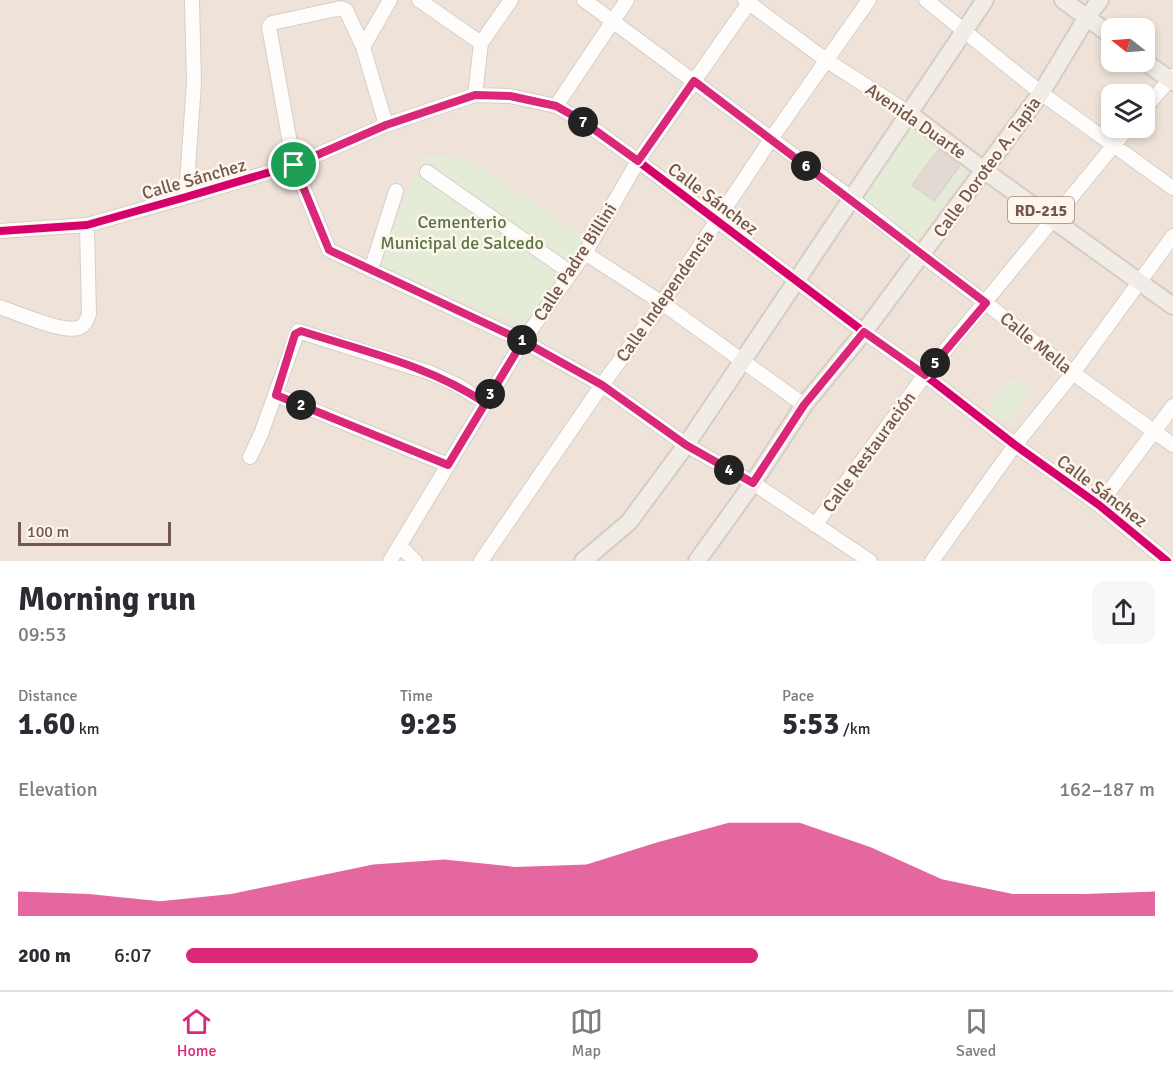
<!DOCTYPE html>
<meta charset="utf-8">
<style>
body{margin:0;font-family:Signika,sans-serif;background:#f7f7f7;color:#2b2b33;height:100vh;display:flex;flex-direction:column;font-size:22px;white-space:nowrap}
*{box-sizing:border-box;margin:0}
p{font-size:20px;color:#7c7c81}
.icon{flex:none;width:33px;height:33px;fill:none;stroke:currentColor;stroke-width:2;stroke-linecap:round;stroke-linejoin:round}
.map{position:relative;height:561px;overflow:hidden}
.details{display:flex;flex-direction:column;background:#fff;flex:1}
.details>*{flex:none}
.needle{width:39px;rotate:287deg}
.fabs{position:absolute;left:1101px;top:18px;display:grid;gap:12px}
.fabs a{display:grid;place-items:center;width:54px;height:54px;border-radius:12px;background:#fff;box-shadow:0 3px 9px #0003;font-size:30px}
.scale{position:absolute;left:18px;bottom:15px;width:153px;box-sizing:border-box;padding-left:6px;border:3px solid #72574d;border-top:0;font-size:16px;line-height:21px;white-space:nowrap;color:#72574d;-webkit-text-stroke:4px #fef5ed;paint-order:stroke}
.pin{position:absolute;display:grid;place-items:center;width:51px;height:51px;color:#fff;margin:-26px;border:3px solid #fff;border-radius:50%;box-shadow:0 2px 6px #0007}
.km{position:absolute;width:30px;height:30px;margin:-15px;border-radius:50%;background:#222;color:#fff;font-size:16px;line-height:30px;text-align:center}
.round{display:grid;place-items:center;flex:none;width:63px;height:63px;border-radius:12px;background:#f7f7f7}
.headline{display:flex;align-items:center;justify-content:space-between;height:102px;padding:0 18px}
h1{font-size:33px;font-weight:700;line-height:45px}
.metrics{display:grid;grid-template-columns:repeat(3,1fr);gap:9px;height:102px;padding:6px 18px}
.metrics div{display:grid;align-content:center}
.metrics b{font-size:30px;font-weight:700}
.metrics small{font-size:16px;font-weight:400}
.metrics p{font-size:16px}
.chart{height:168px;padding:12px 18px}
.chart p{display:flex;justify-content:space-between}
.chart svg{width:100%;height:108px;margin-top:6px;fill:#db2777;opacity:.7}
ul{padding:0 18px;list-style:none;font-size:20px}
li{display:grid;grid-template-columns:96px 72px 1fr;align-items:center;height:45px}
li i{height:15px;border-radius:8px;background:#db2777}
.tabs{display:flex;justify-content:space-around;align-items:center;height:84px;border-top:2px solid #e1e1e2;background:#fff;font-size:16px;color:#7c7c81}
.tabs a{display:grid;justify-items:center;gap:3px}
.tabs .current{color:#db2777}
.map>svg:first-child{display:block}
.residential{fill:#efe3d9;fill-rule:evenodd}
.green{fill:#e4ecd7}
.building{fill:#e2d9d3;stroke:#ded4ce;stroke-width:1.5}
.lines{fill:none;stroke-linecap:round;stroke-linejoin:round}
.minor-casing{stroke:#d5cec9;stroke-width:16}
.major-casing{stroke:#d5ccc7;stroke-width:20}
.minor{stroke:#fefdfc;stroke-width:14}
.major{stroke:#f2ece6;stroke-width:16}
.cycleway-casing{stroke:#fef5ed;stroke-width:11}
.cycleway{stroke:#d6006c;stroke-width:8}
.route-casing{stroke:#fff;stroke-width:12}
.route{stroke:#db2777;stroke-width:8}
.labels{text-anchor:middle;stroke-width:5;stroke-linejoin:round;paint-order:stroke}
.shield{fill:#fef5ed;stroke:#9c867d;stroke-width:1.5}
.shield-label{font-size:16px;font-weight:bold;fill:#72574d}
.street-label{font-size:18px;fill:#72574d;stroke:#fef5ed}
.park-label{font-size:18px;fill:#587746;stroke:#fef5ed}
</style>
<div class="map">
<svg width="1173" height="561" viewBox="0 0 1173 561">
<rect width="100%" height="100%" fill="#f6f1eb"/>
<path class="residential" d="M0 0H1173V561H0ZM1112 28H1144V62H1112ZM1112 94H1144V128H1112Z"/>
<path class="green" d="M910 124 941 147 913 186 934 201 962 163 969 169 917 240 857 195Z
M424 156 467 158 586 237 525 326 377 266Z
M1011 378 1030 392 1007 423 988 409Z"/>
<path class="building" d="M939 149 960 166 934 201 912 185Z"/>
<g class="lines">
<g class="minor-casing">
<path id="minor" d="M419 0 481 43
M584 0 851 198 922 255 986 303 1073 373 1173 445
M745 0 826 60 910 114
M926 0 1041 93 1173 188
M363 47 346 10 341 8 272 23 269 27 294 165 329 250 523 341 602 385 686 445 753 483 870 561
M475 95 481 43 511 0
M556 106 627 0
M1144 109 1173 76
M386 125 363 47 390 0
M427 172 571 273
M186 197 194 82 192 0
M0 231 87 225 186 197 294 165 386 125 475 95 510 96 556 106 581 120 638 161 864 332 925 375 1015 445 1099 505 1167 561
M585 253 662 303 804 405
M371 270 396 191
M0 307C17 313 62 333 78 328 85 326 87 320 89 314L87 225
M276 395 448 465
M250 457 261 434 298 331 431 373 459 386 485 403
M1099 505 1173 406
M815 525 925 375 1128 128
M400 546 415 561
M390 561 523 341 585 253 638 161 751 0
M481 561 602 385 662 303 771 139 869 0
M932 561 1015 445 1073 373 1173 236"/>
</g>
<g class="major-casing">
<path id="major" d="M1063 0 1112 36
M1144 61 1173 82
M910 114 985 171 1173 306
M583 561 629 522 686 445 985 0
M697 561 753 483 804 405 864 332 1041 93 1087 17 1100 0"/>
</g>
<use href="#minor" class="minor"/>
<use href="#major" class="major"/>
<g class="cycleway-casing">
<path id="cycleway" d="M0 231 87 225 186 197 294 165 386 125 475 95 510 96 556 106 581 120 638 161 864 332 925 375 1015 445 1099 505 1167 561"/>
</g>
<use href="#cycleway" class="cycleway"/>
</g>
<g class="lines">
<g class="route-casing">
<path id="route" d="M294 165 329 250 523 341 448 465 276 395 295 334 301 331C363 351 431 366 485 403L523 341 602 385 686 445 753 483 804 405 864 332 925 375 986 303 694 81 638 161 581 120 556 106 510 96 475 95 386 125 294 165"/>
</g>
<use href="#route" class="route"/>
</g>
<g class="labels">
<rect class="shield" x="1008" y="197" width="66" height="26" rx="4.5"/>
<g class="shield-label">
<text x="1041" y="216">RD-215</text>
</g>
<g class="street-label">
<text transform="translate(916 121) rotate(35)" y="6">Avenida Duarte</text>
<text transform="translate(987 167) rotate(-54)" y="6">Calle Doroteo A. Tapia</text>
<text transform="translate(194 179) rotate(-16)" y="6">Calle Sánchez</text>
<text transform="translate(713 199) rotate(37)" y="6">Calle Sánchez</text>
<text transform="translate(575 262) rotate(-57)" y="6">Calle Padre Billini</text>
<text transform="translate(665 296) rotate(-55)" y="6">Calle Independencia</text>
<text transform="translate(1036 343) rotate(39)" y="6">Calle Mella</text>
<text transform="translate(869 452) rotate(-54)" y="6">Calle Restauración</text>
<text transform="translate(1102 491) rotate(37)" y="6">Calle Sánchez</text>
</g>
<g class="park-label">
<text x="462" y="228">Cementerio<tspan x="462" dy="21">Municipal de Salcedo</tspan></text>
</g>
</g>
</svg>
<div class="fabs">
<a><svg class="needle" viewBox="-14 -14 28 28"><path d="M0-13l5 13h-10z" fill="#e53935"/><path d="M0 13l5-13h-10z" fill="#7c7c81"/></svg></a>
<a><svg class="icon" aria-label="layers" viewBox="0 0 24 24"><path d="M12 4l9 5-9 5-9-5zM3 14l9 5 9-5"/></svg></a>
</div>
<div class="scale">100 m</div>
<div class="pin" style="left:294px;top:165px;background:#1e9e55"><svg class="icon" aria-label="arrive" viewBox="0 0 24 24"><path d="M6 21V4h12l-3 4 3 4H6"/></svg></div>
<b class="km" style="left:522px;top:340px">1</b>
<b class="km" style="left:301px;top:405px">2</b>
<b class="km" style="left:490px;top:394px">3</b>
<b class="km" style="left:729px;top:470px">4</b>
<b class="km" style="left:935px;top:363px">5</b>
<b class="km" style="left:806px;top:166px">6</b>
<b class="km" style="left:583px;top:122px">7</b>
</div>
<section class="details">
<div class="headline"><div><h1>Morning run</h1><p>09:53</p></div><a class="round"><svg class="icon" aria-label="share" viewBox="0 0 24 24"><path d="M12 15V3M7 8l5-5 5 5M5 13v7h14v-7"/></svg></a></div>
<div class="metrics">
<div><p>Distance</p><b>1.60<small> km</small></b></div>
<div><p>Time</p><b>9:25</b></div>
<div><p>Pace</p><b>5:53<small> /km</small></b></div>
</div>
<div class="chart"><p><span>Elevation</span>162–187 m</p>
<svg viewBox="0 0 160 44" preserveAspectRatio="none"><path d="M0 44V34L10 35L20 38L30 35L40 29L50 23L60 21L70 24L80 23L90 14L100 6L110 6L120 16L130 29L140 35L150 35L160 34V44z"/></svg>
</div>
<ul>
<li><b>200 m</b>6:07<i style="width:59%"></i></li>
</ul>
</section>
<nav class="tabs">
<a class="current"><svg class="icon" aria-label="home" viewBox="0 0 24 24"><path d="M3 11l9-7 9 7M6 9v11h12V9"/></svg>Home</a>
<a><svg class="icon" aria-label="map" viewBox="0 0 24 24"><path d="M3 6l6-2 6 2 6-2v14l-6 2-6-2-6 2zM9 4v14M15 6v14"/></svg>Map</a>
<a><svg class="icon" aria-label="saved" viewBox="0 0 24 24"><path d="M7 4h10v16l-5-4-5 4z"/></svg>Saved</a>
</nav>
